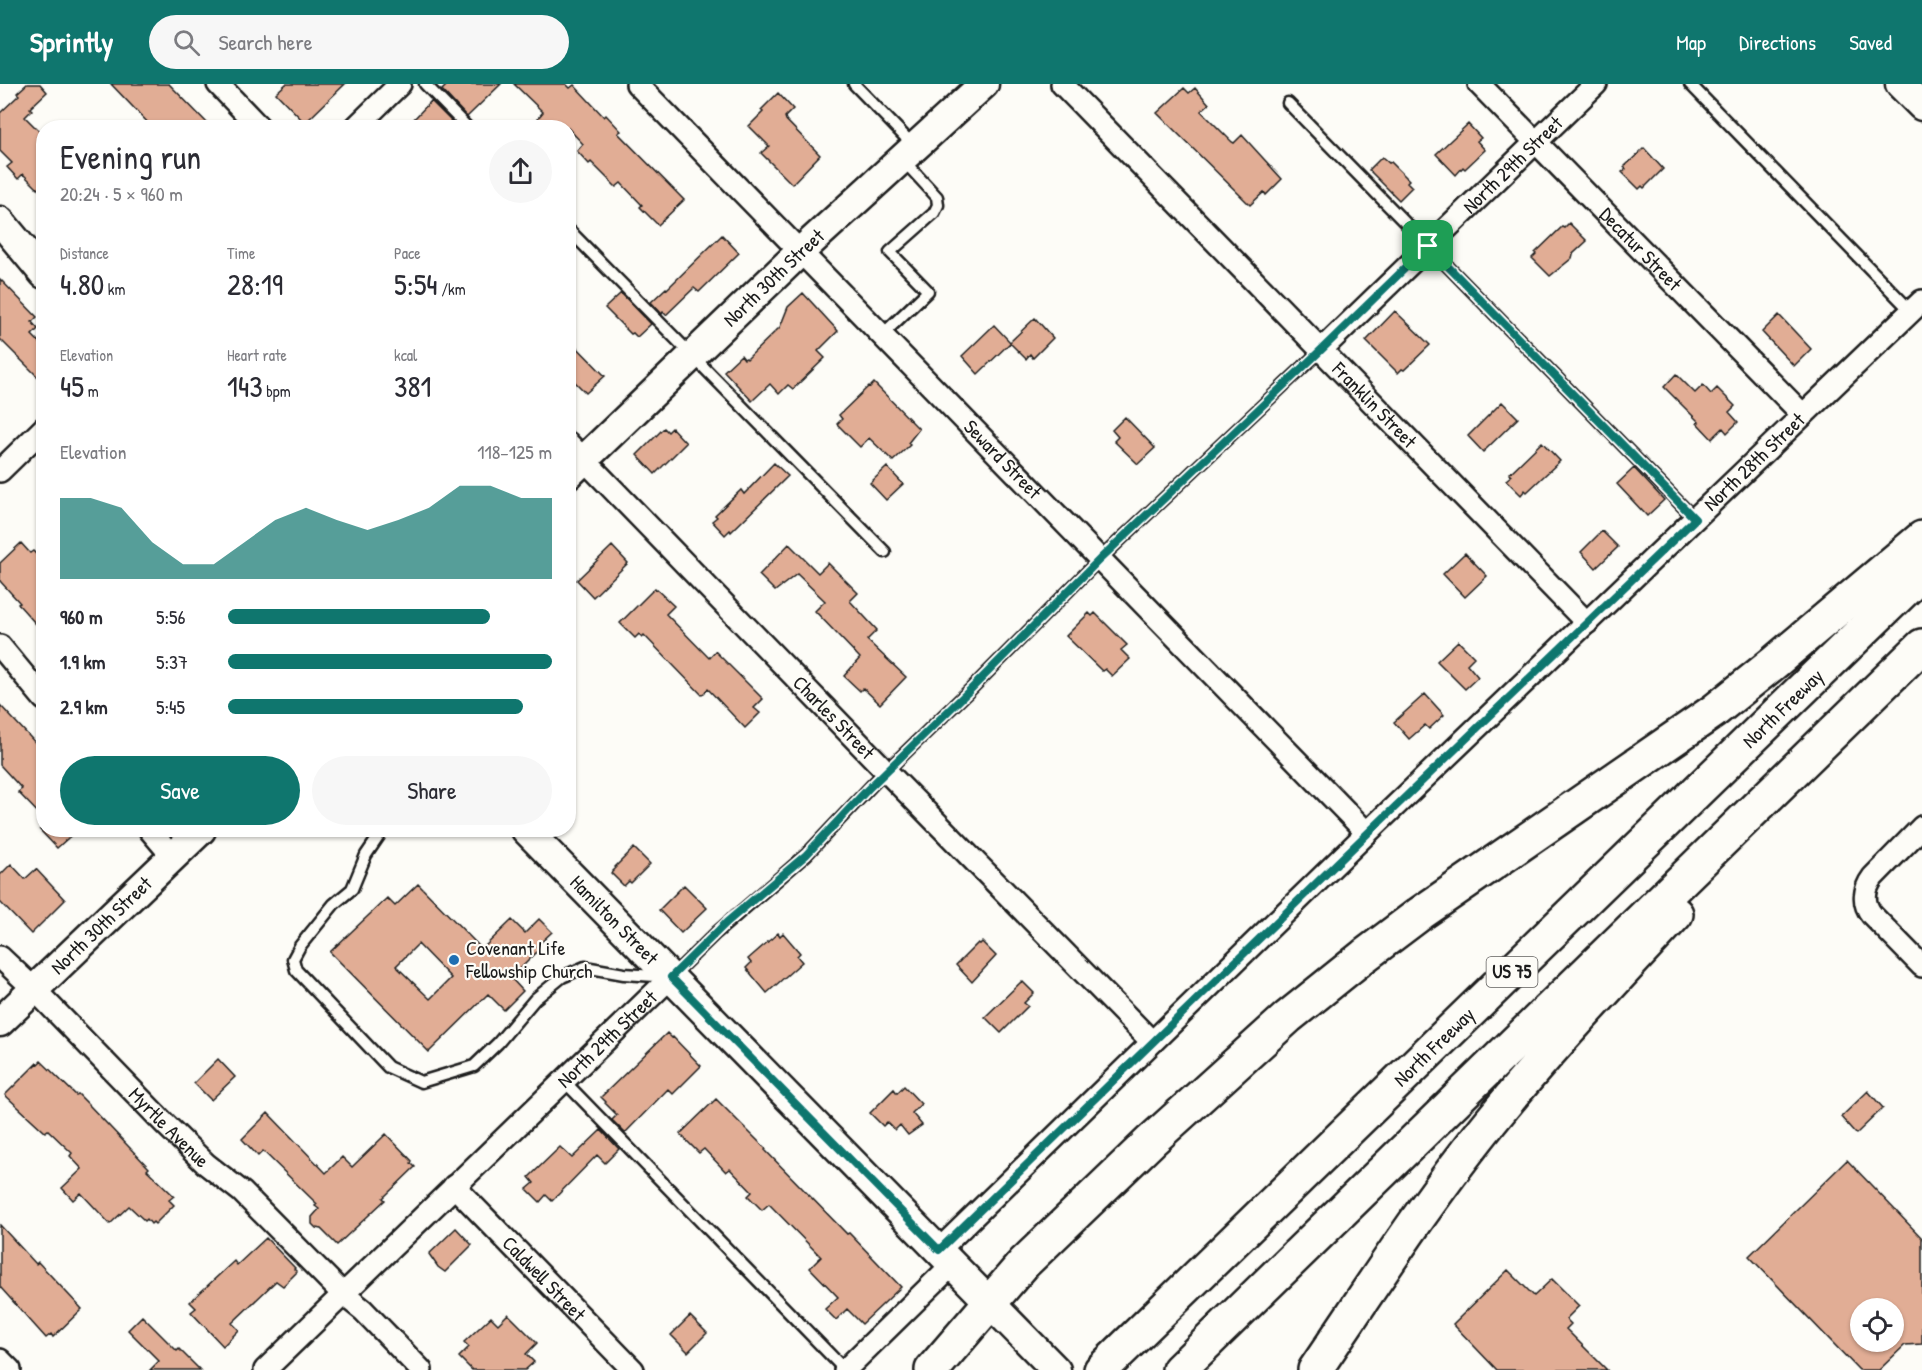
<!DOCTYPE html>
<meta charset="utf-8">
<style>
body{margin:0;font-family:"Patrick Hand",sans-serif;background:#f7f7f7;color:#2b2b33;height:100vh;display:flex;flex-direction:column;font-size:22px;white-space:nowrap}
*{box-sizing:border-box;margin:0}
p{font-size:20px;color:#7c7c81}
.icon{flex:none;width:33px;height:33px;fill:none;stroke:currentColor;stroke-width:2;stroke-linecap:round;stroke-linejoin:round}
.map{position:relative;flex:1;overflow:hidden}
.side{position:absolute;left:36px;top:36px;width:540px;height:717px;display:flex;flex-direction:column;background:#fff;border-radius:24px;box-shadow:0 2px 4px #0004}
.side>*{flex:none}
.fabs{position:absolute;left:1850px;top:1214px;display:grid;gap:12px}
.fabs a{display:grid;place-items:center;width:54px;height:54px;border-radius:50%;background:#fff;box-shadow:0 2px 4px #0004;font-size:30px}
.pin{position:absolute;display:grid;place-items:center;width:51px;height:51px;color:#fff;margin:-26px;border-radius:12px;box-shadow:0 3px 9px #0006}
.round{display:grid;place-items:center;flex:none;width:63px;height:63px;border-radius:32px;background:#f7f7f7}
.overview{display:flex;align-items:center;justify-content:space-between;height:102px;padding:0 24px}
h1{font-size:33px;font-weight:600;line-height:45px}
.figures{display:grid;grid-template-columns:repeat(3,1fr);gap:9px;height:102px;padding:6px 24px}
.figures div{display:grid;align-content:center}
.figures b{font-size:30px;font-weight:600}
.figures small{font-size:16px;font-weight:400}
.figures p{font-size:16px}
.chart{height:168px;padding:12px 24px}
.chart p{display:flex;justify-content:space-between}
.chart svg{width:100%;height:108px;margin-top:6px;fill:#0f766e;opacity:.7}
.action{display:flex;gap:12px;margin-top:auto;padding:12px 24px}
.action a{flex:1;height:69px;border-radius:36px;background:#0f766e;color:#fff;font-size:24px;font-weight:600;line-height:69px;text-align:center}
.action a+a{background:#f7f7f7;color:#2b2b33}
ul{padding:0 24px;list-style:none;font-size:20px}
li{display:grid;grid-template-columns:96px 72px 1fr;align-items:center;height:45px}
li i{height:15px;border-radius:8px;background:#0f766e}
header{display:flex;align-items:center;gap:36px;box-sizing:border-box;height:84px;padding:0 30px;background:#0f766e;color:#fff}
header strong{font-size:28px}
nav{display:flex;gap:33px;margin-inline-start:auto;font-size:21px}
.search{width:420px;height:54px;background:#f7f7f7;display:flex;align-items:center;gap:15px;box-sizing:border-box;padding:0 21px;border-radius:33px;color:#7c7c81;font-size:22px}
.map>svg:first-child{display:block}
.building{fill:#e1ad95;stroke:#1c1c1c;stroke-width:1.5;fill-rule:evenodd}
.lines{fill:none;stroke-linecap:round;stroke-linejoin:round}
.lane-casing{stroke:#1c1c1c;stroke-width:15}
.street-casing{stroke:#1c1c1c;stroke-width:26}
.secondary-casing{stroke:#1c1c1c;stroke-width:33}
.highway-casing{stroke:#1c1c1c;stroke-width:38}
.lane{stroke:#fdfcf7;stroke-width:10}
.street{stroke:#fdfcf7;stroke-width:21}
.secondary{stroke:#fdfcf7;stroke-width:28}
.highway{stroke:#fdfcf7;stroke-width:33}
.route-casing{stroke:#fff;stroke-width:12}
.route{stroke:#0f766e;stroke-width:8}
.poi-dot{fill:#1f6fb2;stroke:#fdfcf7;stroke-width:2}
.labels{text-anchor:middle;stroke-width:4.5;stroke-linejoin:round;paint-order:stroke}
.shield{fill:#fdfcf7;stroke:#605f5e;stroke-width:1.5}
.shield-label{font-size:18px;font-weight:bold;fill:#1c1c1c}
.street-label{font-size:20px;fill:#1c1c1c;stroke:#fdfcf7}
.poi-label{font-size:20px;fill:#1c1c1c;stroke:#fdfcf7;text-anchor:start}
</style>
<header>
<strong>Sprintly</strong>
<div class="search"><svg class="icon" aria-label="search" viewBox="0 0 24 24"><circle cx="10" cy="10" r="6"/><path d="M15 15l6 6"/></svg>Search here</div>
<nav><a>Map</a><a>Directions</a><a>Saved</a></nav>
</header>
<div class="map">
<svg width="1922" height="1286" viewBox="0 0 1922 1286">
<rect width="100%" height="100%" fill="#fdfcf7"/>
<filter id="ink" filterUnits="userSpaceOnUse"><feTurbulence type="fractalNoise" baseFrequency=".0167" numOctaves="2"/><feDisplacementMap in="SourceGraphic" scale="12" xChannelSelector="R" yChannelSelector="G"/><feConvolveMatrix kernelMatrix="1 2 1 2 8 2 1 2 1" color-interpolation-filters="sRGB"/></filter>
<g filter="url(#ink)">
<path class="building" d="M27 0H40L47 8 30 24 32 26 25 33 44 52V111L23 90 18 95 7 83 12 79 0 67V29L19 11 17 9Z
M111 0H169L212 44H153Z
M286 0H345L305 39 276 9Z
M448 0H501L467 33 442 6Z
M514 0H566L570 4 574 1 604 33 606 31 621 47 618 49 684 116 658 141 640 123 642 121 621 99 616 103 591 78 589 80 577 67 583 60 568 44H547L538 34 543 28Z
M1184 4 1189 9 1195 4 1209 20 1201 27 1232 58 1234 59 1242 51 1282 95 1266 111 1264 108 1250 121 1157 29Z
M778 9 793 25 785 33 786 36 820 71 792 100 761 69 769 62 749 42 763 28 761 26Z
M431 17 457 43V44H424L414 35Z
M1468 40 1481 54 1477 57 1485 66 1465 85 1463 83 1456 91 1436 70Z
M1644 64 1663 85 1644 104 1642 102 1639 105 1622 88 1626 85 1624 83Z
M1382 73 1389 79 1391 78 1409 96 1407 98 1412 103 1399 116 1369 86Z
M1569 139 1587 157 1573 170 1572 174 1550 192 1532 174 1536 170 1535 169 1562 143 1564 144Z
M722 151 739 169 699 208 694 204 666 231 663 228 662 230 651 218 666 204 667 205Z
M0 195 37 233 32 238 38 245 32 251 44 263V299L0 255Z
M621 209 651 240 637 253 633 249 631 250 605 224Z
M803 209 838 247 818 267 825 274 793 305 788 301 779 310 770 300 752 317 724 287 741 271 744 275 746 274 747 275 780 243 788 223Z
M1395 227 1430 261 1404 286 1402 285 1398 289 1366 257Z
M1779 231 1811 265 1794 282 1762 248Z
M1035 234 1053 254 1033 274 1030 270 1026 275 1010 259 978 290 962 272 994 241 1010 258Z
M568 254 605 292 586 309 568 291Z
M1676 290 1695 309 1703 301 1711 310 1717 304 1735 322 1729 328 1738 338 1727 349 1723 344 1712 355 1697 339 1699 338 1664 303Z
M874 299 919 345 908 359 910 361 893 377 869 354 860 363 837 340 842 335 839 331 869 302 870 303Z
M1502 318 1518 334 1483 368 1468 352Z
M1125 333 1155 364 1138 380 1114 357 1118 353 1112 346Z
M664 344 668 348 672 344 686 359 655 390 637 371Z
M1542 358 1560 377 1527 408 1525 406 1521 411 1506 396 1511 392 1509 390Z
M774 379 788 392 731 448 730 446 725 451 712 437 717 433 715 431 741 406 744 410Z
M887 383 903 400 886 416 870 399Z
M1634 384 1664 416 1647 432 1617 400Z
M1602 447 1618 463 1596 484 1581 468Z
M21 459 30 469 33 467 44 478V549L18 520 20 519 0 497V479Z
M789 460 818 489 828 479 858 509 850 517 877 546 867 556 906 593 880 620 863 604 860 607 844 592 860 574 815 527 825 517 797 490 775 507 759 491Z
M612 462 628 479 593 513 577 496Z
M1465 469 1487 492 1465 513 1443 490Z
M655 504 674 522 666 530 709 574 715 567 763 615 754 624 760 629 745 644 708 605 702 611 644 551 642 553 639 550 635 554 620 539Z
M1089 529 1092 532 1095 529 1127 561 1121 566 1130 575 1112 592 1105 585 1102 587 1066 552Z
M1458 557 1474 573 1467 580 1478 593 1465 605 1437 577Z
M1425 610 1444 631 1429 645 1425 641 1409 655 1394 638Z
M0 621 44 668V735L18 708 22 705 0 681Z
M40 746H77L57 764Z
M634 764 650 780 631 799 629 797 624 802 611 789 616 784 615 783Z
M11 780 25 795 36 785 65 816 31 850 0 818V791Z
M418 800 482 865 512 836 525 849 539 835 552 848 537 862 540 865 511 894 523 907 504 926 488 910 429 968 330 868 387 814 395 822ZM418 860 451 894 430 915 396 882Z
M684 801 707 824 681 849 659 826Z
M778 849 780 852 783 849 800 869 797 872 802 878 767 909 746 884 751 879 748 875Z
M982 858 996 872 972 898 956 881 978 859 980 860Z
M1022 897 1034 909 1024 919 1028 922 1001 949 985 933Z
M667 949 672 954 673 953 701 982 673 1010 668 1005 625 1049 612 1036 617 1031 605 1019 606 1018 601 1013Z
M218 975 235 993 211 1016 194 999Z
M41 977 76 1011 78 1010 89 1021 149 1084 147 1086 174 1112 169 1116 174 1121 155 1140 153 1138 151 1140 147 1135 145 1137 129 1122 110 1140 81 1109 73 1116 62 1104 82 1085 70 1072 72 1069 48 1046 45 1048 5 1011 37 979 38 980Z
M904 1002 921 1020 912 1029 922 1041 908 1051 900 1041 895 1046 887 1038 883 1042 870 1029 894 1005 897 1009Z
M1868 1007 1883 1024 1856 1050 1841 1033Z
M716 1015 766 1065 765 1066 847 1150 849 1149 901 1203 862 1240 847 1225 836 1236 825 1225 838 1213 810 1184 821 1173 769 1120 762 1126 748 1112 752 1108 730 1085 726 1088 704 1065 699 1069 680 1050Z
M268 1029 326 1089 342 1073 352 1083 386 1050 412 1077 411 1079 415 1083 383 1114 385 1116 337 1161 321 1145 316 1144 312 1140V1133L319 1125 315 1122 317 1120 263 1067 258 1072 242 1055Z
M601 1046 619 1065 605 1079 597 1071 552 1117 546 1111 540 1118 527 1105 534 1099 529 1093 560 1063 572 1074Z
M1847 1076 1922 1154V1260L1905 1261 1879 1286H1859L1749 1172ZM1860 1224H1893V1257H1860Z
M0 1141 36 1180 38 1178 82 1225 53 1253 51 1250 46 1254 0 1203Z
M456 1144 472 1161 445 1188 438 1183 429 1170Z
M266 1154 295 1184 294 1185 297 1188 283 1202 276 1197 232 1239 239 1246 223 1262 191 1228 196 1224 190 1218 234 1177 237 1181Z
M1508 1186 1534 1212 1552 1195 1579 1222 1566 1235 1571 1240 1566 1245 1607 1286H1497L1453 1240Z
M508 1230 537 1259 526 1270 534 1278 525 1286H472L459 1273 469 1263 464 1258 491 1233 498 1240Z
M142 1232 177 1267 179 1265 200 1286H150L159 1277 128 1246Z
M690 1232 707 1249 688 1268 671 1251Z"/>
<g class="lines">
<g class="lane-casing">
<path id="lane" d="M425 0 468 44
M854 0 914 62
M1690 0 1911 227
M1288 19 1695 435
M568 145 885 468
M882 251 928 207 890 168 934 129 938 121 937 113 902 75
M383 746 366 771 352 805 334 820 300 862 293 875 296 886 388 983 421 998 474 982 498 959 535 915 562 893 585 883 624 890 671 893 716 849 806 771 875 698 972 604 1100 475 1320 267
M564 997 845 1286"/>
</g>
<g class="street-casing">
<g id="street">
<path d="M218 0 260 44"/>
<path id="s1" d="M637 0 1367 749"/>
<path id="s2" d="M1062 0 1587 539"/>
<path id="s3" d="M1479 0 1803 331"/>
<path d="M355 44 400 0"/>
<path id="s4" d="M1320 267 1596 0"/>
<path id="s5" d="M568 359 886 687 1152 958"/>
<path d="M0 387 44 344"/>
<path d="M0 562 44 615"/>
<path d="M1922 743 1873 793C1864 805 1862 819 1872 831L1922 882"/>
<path d="M150 746 173 773"/>
<path id="s6" d="M0 873 34 905 165 1040 206 1080 242 1108 343 1210 363 1226 421 1286"/>
<path id="s7" d="M454 1102 633 1286"/>
<path id="s8" d="M939 1166 1367 749 1922 217"/>
<path d="M0 1276 10 1286"/>
<path id="s9" d="M265 1286 671 893"/>
<path d="M845 1286 953 1180"/>
</g>
</g>
<g class="secondary-casing">
<g id="secondary">
<path d="M1900 0 1922 22"/>
<path d="M0 137 44 190"/>
<path id="s10" d="M568 391 801 167 984 0"/>
<path id="s11" d="M526 746 1056 1286"/>
<path id="s12" d="M0 938 201 746"/>
</g>
</g>
<g class="highway-casing">
<g id="highway">
<path d="M932 1286 1024 1179 1151 1057 1288 933 1364 872 1421 829 1714 627 1775 578 1922 454"/>
<path id="s13" d="M1101 1286 1922 489"/>
<path d="M1179 1286 1922 562"/>
<path d="M1315 1286C1372 1202 1427 1116 1491 1037 1549 965 1613 898 1676 830"/>
</g>
</g>
<use href="#lane" class="lane"/>
<use href="#street" class="street"/>
<use href="#secondary" class="secondary"/>
<use href="#highway" class="highway"/>
</g>
</g>
<g class="lines" filter="url(#ink)">
<g class="route-casing">
<path id="route" d="M1428 162 1695 435 1368 749 939 1166 671 893 727 838 806 771 868 705 972 604 1100 475 1320 267Z"/>
</g>
<use href="#route" class="route"/>
</g>
<circle class="poi-dot" cx="454" cy="876" r="6"/>
<g class="labels">
<rect class="shield" x="1486.5" y="873" width="51" height="30" rx="4.5"/>
<g class="shield-label">
<text x="1512" y="894">US 75</text>
</g>
<g class="street-label">
<text dy="7" stroke="none"><textPath href="#s4" startOffset="268">North 29th Street</textPath></text>
<text dy="7" stroke="none"><textPath href="#s3" startOffset="231">Decatur Street</textPath></text>
<text dy="7" stroke="none"><textPath href="#s10" startOffset="285">North 30th Street</textPath></text>
<text dy="7" stroke="none"><textPath href="#s2" startOffset="448">Franklin Street</textPath></text>
<text dy="7" stroke="none"><textPath href="#s1" startOffset="524">Seward Street</textPath></text>
<text dy="7" stroke="none"><textPath href="#s8" startOffset="1134">North 28th Street</textPath></text>
<text dy="7" stroke="none"><textPath href="#s13" startOffset="950">North Freeway</textPath></text>
<text dy="7" stroke="none"><textPath href="#s5" startOffset="382">Charles Street</textPath></text>
<text dy="7" stroke="none"><textPath href="#s11" startOffset="126">Hamilton Street</textPath></text>
<text dy="7" stroke="none"><textPath href="#s12" startOffset="140">North 30th Street</textPath></text>
<text dy="7" stroke="none"><textPath href="#s9" startOffset="476">North 29th Street</textPath></text>
<text dy="7" stroke="none"><textPath href="#s13" startOffset="464">North Freeway</textPath></text>
<text dy="7" stroke="none"><textPath href="#s6" startOffset="240">Myrtle Avenue</textPath></text>
<text dy="7" stroke="none"><textPath href="#s7" startOffset="129">Caldwell Street</textPath></text>
</g>
<g class="poi-label">
<text x="466" y="871">Covenant Life<tspan x="466" dy="23">Fellowship Church</tspan></text>
</g>
</g>
</svg>
<div class="fabs">
<a><svg class="icon" aria-label="locate" viewBox="0 0 24 24"><circle cx="12" cy="12" r="6"/><path d="M12 2v4M12 18v4M2 12h4M18 12h4"/></svg></a>
</div>
<div class="pin" style="left:1428px;top:162px;background:#1e9e55"><svg class="icon" aria-label="arrive" viewBox="0 0 24 24"><path d="M6 21V4h12l-3 4 3 4H6"/></svg></div>
<section class="side">
<div class="overview"><div><h1>Evening run</h1><p>20:24 · 5 × 960 m</p></div><a class="round"><svg class="icon" aria-label="share" viewBox="0 0 24 24"><path d="M12 15V3M7 8l5-5 5 5M5 13v7h14v-7"/></svg></a></div>
<div class="figures">
<div><p>Distance</p><b>4.80<small> km</small></b></div>
<div><p>Time</p><b>28:19</b></div>
<div><p>Pace</p><b>5:54<small> /km</small></b></div>
</div>
<div class="figures">
<div><p>Elevation</p><b>45<small> m</small></b></div>
<div><p>Heart rate</p><b>143<small> bpm</small></b></div>
<div><p>kcal</p><b>381</b></div>
</div>
<div class="chart"><p><span>Elevation</span>118–125 m</p>
<svg viewBox="0 0 160 44" preserveAspectRatio="none"><path d="M0 44V11L10 11L20 15L30 29L40 38L50 38L60 29L70 20L80 15L90 20L100 24L110 20L120 15L130 6L140 6L150 11L160 11V44z"/></svg>
</div>
<ul>
<li><b>960 m</b>5:56<i style="width:81%"></i></li>
<li><b>1.9 km</b>5:37<i style="width:100%"></i></li>
<li><b>2.9 km</b>5:45<i style="width:91%"></i></li>
</ul>
<div class="action"><a>Save</a><a>Share</a></div>
</section>
</div>
